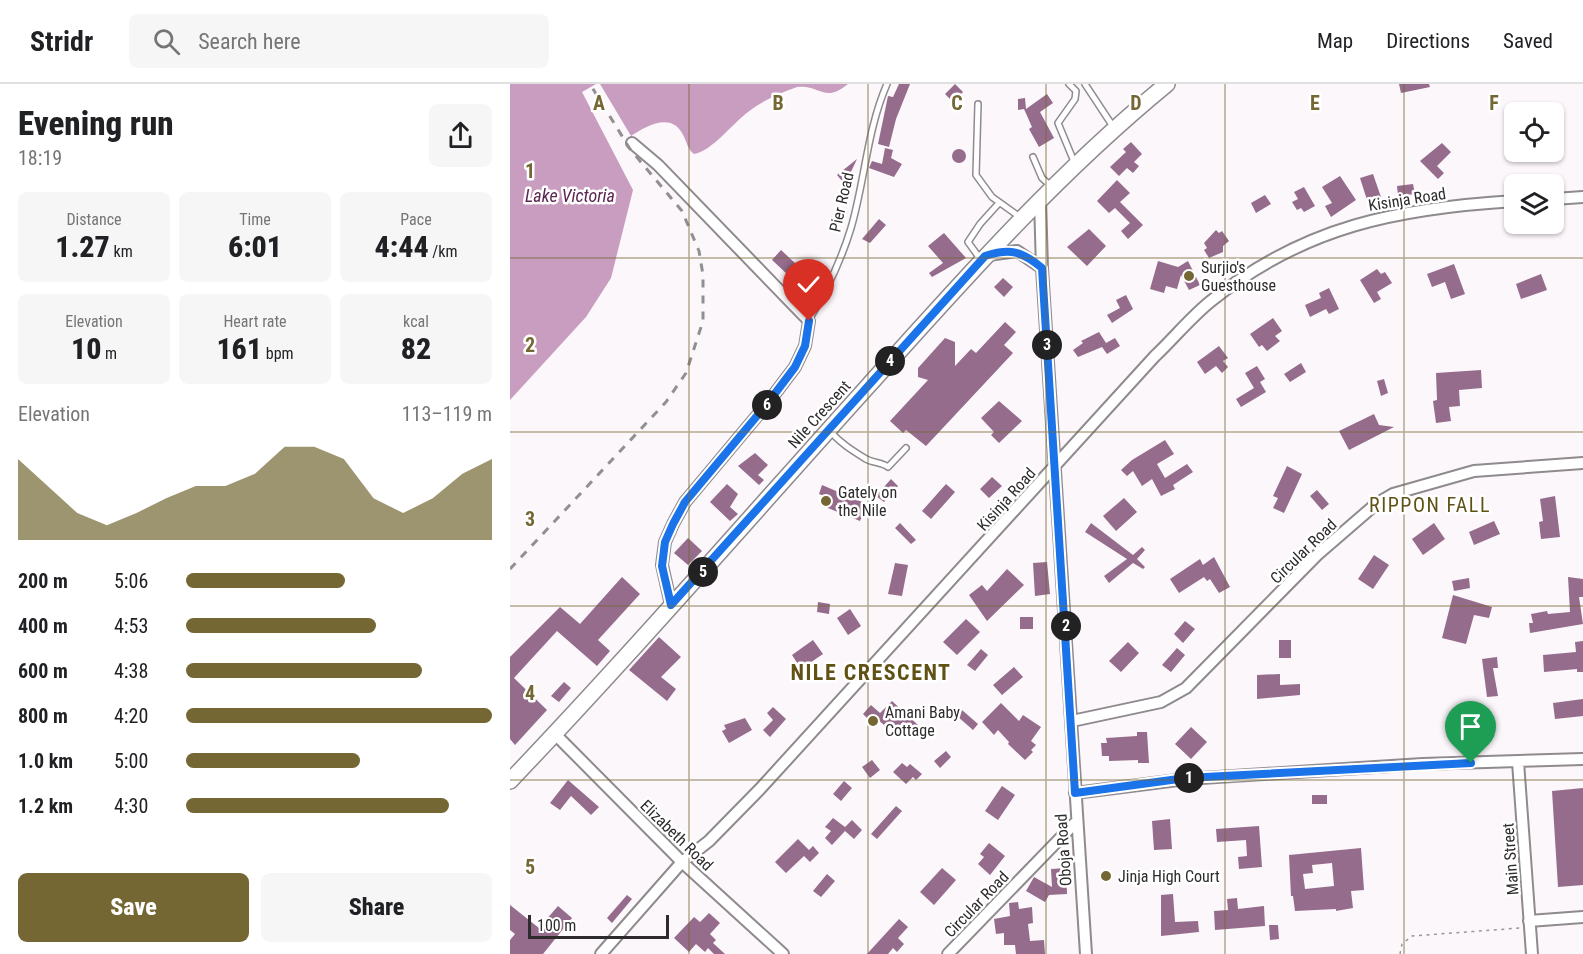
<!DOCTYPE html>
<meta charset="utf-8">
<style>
body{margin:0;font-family:"Roboto Condensed",sans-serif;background:#f6f6f6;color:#202124;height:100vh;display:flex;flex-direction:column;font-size:22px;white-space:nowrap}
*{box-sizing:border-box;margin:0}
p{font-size:20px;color:#757577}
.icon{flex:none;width:33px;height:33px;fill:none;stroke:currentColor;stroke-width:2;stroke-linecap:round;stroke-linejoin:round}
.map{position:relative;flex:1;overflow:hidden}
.sheet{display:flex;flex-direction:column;background:#fff;width:510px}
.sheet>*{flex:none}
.tools{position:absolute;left:994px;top:18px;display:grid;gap:12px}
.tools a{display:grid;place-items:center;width:60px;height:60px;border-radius:9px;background:#fff;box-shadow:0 2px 4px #0004;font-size:30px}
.scale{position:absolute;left:18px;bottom:15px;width:141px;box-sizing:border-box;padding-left:6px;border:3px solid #2d2b2c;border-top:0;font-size:16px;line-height:21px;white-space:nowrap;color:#2d2b2c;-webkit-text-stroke:4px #fff;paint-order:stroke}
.pin{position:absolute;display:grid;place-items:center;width:51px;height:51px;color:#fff;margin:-62px -26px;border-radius:50% 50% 50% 0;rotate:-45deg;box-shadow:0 0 6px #0007}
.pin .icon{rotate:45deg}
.km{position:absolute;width:30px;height:30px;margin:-15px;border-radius:50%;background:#222;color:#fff;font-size:16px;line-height:30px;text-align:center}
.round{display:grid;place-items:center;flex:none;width:63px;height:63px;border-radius:9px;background:#f6f6f6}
.summary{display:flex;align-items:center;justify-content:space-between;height:102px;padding:0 18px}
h1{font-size:33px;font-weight:800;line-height:45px}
.metrics{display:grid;grid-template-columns:repeat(3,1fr);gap:9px;height:102px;padding:6px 18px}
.metrics div{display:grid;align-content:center;border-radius:9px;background:#f6f6f6;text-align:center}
.metrics b{font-size:30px;font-weight:800}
.metrics small{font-size:16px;font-weight:400}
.metrics p{font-size:16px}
.chart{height:168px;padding:12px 18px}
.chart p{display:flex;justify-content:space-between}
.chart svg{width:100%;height:108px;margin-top:6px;fill:#746734;opacity:.7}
.primary-button{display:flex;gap:12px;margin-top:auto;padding:12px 18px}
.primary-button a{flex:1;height:69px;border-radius:9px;background:#746734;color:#fff;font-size:24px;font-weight:800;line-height:69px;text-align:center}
.primary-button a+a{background:#f6f6f6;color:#202124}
ul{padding:0 18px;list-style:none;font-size:20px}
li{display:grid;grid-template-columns:96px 72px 1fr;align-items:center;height:45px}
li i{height:15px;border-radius:8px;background:#746734}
header{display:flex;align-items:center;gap:36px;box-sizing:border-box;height:84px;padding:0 30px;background:#fff;border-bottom:2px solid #e0e0e0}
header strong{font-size:28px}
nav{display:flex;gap:33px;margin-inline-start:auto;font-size:21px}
.search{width:420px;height:54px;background:#f6f6f6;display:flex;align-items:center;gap:15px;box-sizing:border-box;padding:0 21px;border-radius:9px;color:#757577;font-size:22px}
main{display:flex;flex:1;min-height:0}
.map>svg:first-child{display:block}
.water{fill:#c99dbf}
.building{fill:#956c8c;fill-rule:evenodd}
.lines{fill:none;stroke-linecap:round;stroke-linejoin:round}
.lane-casing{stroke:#8f8a8e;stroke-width:8}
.street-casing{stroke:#8f8a8e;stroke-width:14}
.secondary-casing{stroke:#8f8a8e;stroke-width:18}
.path{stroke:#999598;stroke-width:1.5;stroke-dasharray:3 4.5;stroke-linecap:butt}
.lane{stroke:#fff;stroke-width:5}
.street{stroke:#fff;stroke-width:10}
.secondary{stroke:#fff;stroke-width:15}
.rail{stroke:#928f91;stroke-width:3;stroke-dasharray:8 8;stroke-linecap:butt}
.route-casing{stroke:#fff;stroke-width:12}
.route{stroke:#1a73e8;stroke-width:8}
.grid{fill:none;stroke:#746734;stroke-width:1.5;stroke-opacity:0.55}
.poi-dot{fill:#746734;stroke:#fff;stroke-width:2}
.labels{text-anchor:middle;stroke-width:5;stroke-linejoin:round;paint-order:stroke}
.street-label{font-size:16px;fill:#2d2b2c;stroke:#fff}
.poi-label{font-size:16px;fill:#2d2b2c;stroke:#fff;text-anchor:start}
.water-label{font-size:18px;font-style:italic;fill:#5b2652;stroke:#fff}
.quarter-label{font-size:20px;letter-spacing:1.5px;fill:#605215;stroke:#fff}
.district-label{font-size:22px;font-weight:bold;letter-spacing:1.5px;fill:#605215;stroke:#fff}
.grid-label{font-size:20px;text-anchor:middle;font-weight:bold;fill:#746734;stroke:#fff;stroke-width:5;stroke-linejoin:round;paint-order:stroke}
</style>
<header>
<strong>Stridr</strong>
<div class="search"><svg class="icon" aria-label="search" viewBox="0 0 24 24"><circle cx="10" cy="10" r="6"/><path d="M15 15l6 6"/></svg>Search here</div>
<nav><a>Map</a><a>Directions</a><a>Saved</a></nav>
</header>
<main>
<section class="sheet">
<div class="summary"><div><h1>Evening run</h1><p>18:19</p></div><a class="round"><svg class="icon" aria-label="share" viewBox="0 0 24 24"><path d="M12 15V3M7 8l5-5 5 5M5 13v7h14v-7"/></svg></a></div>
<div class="metrics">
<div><p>Distance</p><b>1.27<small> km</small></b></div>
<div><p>Time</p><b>6:01</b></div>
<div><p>Pace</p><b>4:44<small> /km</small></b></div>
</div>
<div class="metrics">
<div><p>Elevation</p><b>10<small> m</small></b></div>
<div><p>Heart rate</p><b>161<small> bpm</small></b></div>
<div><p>kcal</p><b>82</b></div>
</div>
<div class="chart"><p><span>Elevation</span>113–119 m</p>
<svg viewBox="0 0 160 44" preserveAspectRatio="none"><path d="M0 44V11L10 22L20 33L30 38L40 33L50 27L60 22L70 22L80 17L90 6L100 6L110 11L120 27L130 33L140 27L150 17L160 11V44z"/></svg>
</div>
<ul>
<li><b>200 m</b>5:06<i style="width:52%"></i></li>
<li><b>400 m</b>4:53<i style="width:62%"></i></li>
<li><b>600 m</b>4:38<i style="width:77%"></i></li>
<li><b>800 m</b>4:20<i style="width:100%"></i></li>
<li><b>1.0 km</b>5:00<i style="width:57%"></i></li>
<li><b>1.2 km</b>4:30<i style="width:86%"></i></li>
</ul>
<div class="primary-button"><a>Save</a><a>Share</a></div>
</section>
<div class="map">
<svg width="1073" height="870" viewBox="0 0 1073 870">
<rect width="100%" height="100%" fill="#fcf7fb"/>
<path class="water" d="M0 0H86L72 8 123 106 101 194 76 233 0 316Z
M90 0H338C314 20 310 0 287 3 270 9 252 17 238 28 223 39 201 68 184 70 177 65 177 57 172 49 160 28 135 43 121 52Z"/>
<path class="building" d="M389 0H400L386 35 379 63 368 60 378 12 383 13Z
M445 0 453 8 443 18 435 10Z
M889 0H919L920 3 891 9Z
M537 10 543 19 530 28 544 54 529 63 519 45 522 43 514 25 508 26V15L515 14 516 25Z
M621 58 632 70 624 78 629 82 623 89 617 84 609 92 600 83 616 68 613 65Z
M932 59 941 68 927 82 934 89 928 95 910 77Z
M375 64 383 66 381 74 392 80 384 93 359 84 362 77 372 80Z
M442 72a7 7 0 1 1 14 0a7 7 0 1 1-14 0Z
M347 75 339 92 332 97 327 91Z
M863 90 872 116 858 119 850 94Z
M830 92 846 116 821 133 815 122 822 119 812 103Z
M607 96 620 109 610 118 633 141 618 155 611 147 620 139 605 124 599 129 587 117Z
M903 100 905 110 888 112 887 102Z
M794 103 805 122 794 128 791 124 787 126 782 118 788 115 784 108Z
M755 111 761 120 746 129 741 119Z
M369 135 376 141 360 159 352 155Z
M579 145 596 162 577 182 557 163Z
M706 146 709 149 712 147 719 157 713 162V168L699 174 694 166 697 164 694 159Z
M434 149 456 174 422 193 419 189 433 179 418 162Z
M271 166 286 180 277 190 262 176Z
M648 177 668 183 678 177 690 201 679 206 671 191 667 205 656 202 654 209 640 205Z
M944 180 955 210 941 215 935 198 922 203 917 190Z
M867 185 871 190 875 188 882 199 867 208 871 215 864 219 850 196Z
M1031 190 1037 206 1011 215 1006 200Z
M493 194 503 203 494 213 484 203Z
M819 204 829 225 819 230 816 225 800 233 795 221 811 214 809 209Z
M616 211 623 225 602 239 597 231 610 224 606 216Z
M763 234 772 247 765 252 770 257 757 267 752 261 749 263 740 250Z
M495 238 506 248 494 261 503 269 416 362 396 346 393 349 380 337 418 296 408 293V284L435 254 445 258V282L461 265 466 269Z
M589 248 596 259 605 254 610 262 597 270 592 263 568 273 563 266 573 259 571 257Z
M709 262 718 274 713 277 718 283 712 289 706 282 695 290 687 278Z
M791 279 796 288 780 298 774 290Z
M747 282 755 295 750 298 756 308 731 323 726 315 744 304 735 289Z
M971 286 972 304 949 306 950 322 939 323 941 337 926 339 923 317 927 316 926 289Z
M874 295 878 309 871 312 867 297Z
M489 317 512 337 489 359 481 351 484 348 471 334Z
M864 330 869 341 884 343 839 366 829 347Z
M655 356 664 370 647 380 655 394 677 380 683 388 663 401 665 405 651 412 642 395 632 402 623 387 617 392 611 386 622 376Z
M245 369 258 381 248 391 254 396 249 401 228 382Z
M777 382 792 390 774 429 763 424 768 414 763 412Z
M482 393 492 402 479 414 470 405Z
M381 395 388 402 374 418 366 412Z
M217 400 228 410 220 423 228 430 220 437 200 418Z
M436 400 445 408 421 435 412 427Z
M312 401 357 420 350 437 313 422 317 413 309 410Z
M807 406 819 420 812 426 800 412Z
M1045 412 1050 453 1031 455 1029 438 1033 437 1030 415Z
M614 414 627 428 606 447 593 432Z
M984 437 990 450 964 461 959 448Z
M390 439 406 456 401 460 385 444Z
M581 439 623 471 632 463 635 466 627 475 635 483 633 485 623 479 599 499 594 492 617 475 575 448Z
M924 439 935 455 913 471 902 455Z
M178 454 192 467 178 481 164 469Z
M864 471 879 481 863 505 848 495Z
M704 473 720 503 709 509 700 495 697 497 694 493 669 509 660 495 690 475 693 481Z
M537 478 540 510 525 512 523 479Z
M385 479 398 481 392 512 378 510Z
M497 485 514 501 477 537 459 511 472 501 477 507Z
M112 493 130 510 88 556 100 567 87 582 47 547 4 594 37 626 5 661 0 655V573L50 523 70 540Z
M1058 493 1073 495V513H1069L1073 540 1020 549 1019 539H1023L1021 530 1037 527 1038 530 1060 528Z
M959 494 960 504 944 507 942 497Z
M943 511 982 523 979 534 964 531 956 560 932 554Z
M308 518 320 520 319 530 307 528Z
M340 525 351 542 338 551 327 534Z
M510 533H523V545H510Z
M456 535 470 548 447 571 433 558Z
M675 537 685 545 673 559 664 550Z
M149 553 171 573 151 593 166 605 157 617 119 586Z
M303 556 313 570 291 585 282 571Z
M769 556H781V574H769Z
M1073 557V588H1067V585L1034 588 1033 571 1066 568 1065 558Z
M618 558 629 569 611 588 599 577Z
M667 564 675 571 661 588 652 581Z
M471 565 478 571 465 587 457 581Z
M987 573 988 584H983L988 612 977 613 972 575Z
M504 583 513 593 492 611 483 601Z
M770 590V601L790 600V611L747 615V591Z
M54 598 61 604 49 618 41 612Z
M1073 615V632L1045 635 1043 619Z
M382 617 408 641 403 647 393 638 385 646 377 638 374 641 366 634 362 639 353 630 361 621 370 629Z
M491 619 509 637 513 631 531 643 521 657 526 661 521 666 523 668 515 676 498 660 499 658 488 646 484 651 472 638Z
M263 623 276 635 260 653 253 646 263 636 257 629Z
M452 626 468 640 463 646 447 632Z
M235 634 242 646 219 659 212 647 216 645 214 641Z
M681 643 697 658 681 675 665 660Z
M627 648H637L639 679H628V676L599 677V672H592L591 659H597L596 654 627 652Z
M436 667 441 673 430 684 424 677Z
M362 676 370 686 360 694 352 683Z
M392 679 397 683 400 680 412 690 406 696 403 693 396 700 383 688Z
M58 696 89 723 81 731 61 712 50 726 40 719Z
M334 697 342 704 331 717 323 710Z
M492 702 505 711 488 736 475 727Z
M1073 704V801L1048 803 1042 707Z
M802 711H817V720H802Z
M386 722 392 727 367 755 361 750Z
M323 734 335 743 342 736 352 746 344 755 335 747 322 761 315 754 321 747 315 743Z
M660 735 662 765 644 766 642 737Z
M749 742 752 783 729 785 728 773 737 772 736 756 707 758 706 745Z
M288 755 299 766 303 762 309 769 300 778 294 772 276 789 265 778Z
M479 759 495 772 480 791 468 780 474 773 470 770Z
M851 764 854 806 841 807 843 824 826 827V825L785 827 783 812H781L779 771ZM822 779 824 802 795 805 793 790 803 789 802 781Z
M432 784 446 796 424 821 410 808Z
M556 784 557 810 539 811 535 818 516 807 524 793 542 803 541 785Z
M317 790 325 797 311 813 303 807Z
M663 810 665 838 688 837 689 848 651 852V811Z
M117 811 122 815 102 839 97 834Z
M727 814 728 825 754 822 755 842 705 846 704 827 718 826 717 815Z
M508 818 509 825 522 823 523 839 518 840 520 857 534 856 535 870H506L505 861H494V849L486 850 484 835 500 832 499 819Z
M0 821 29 844 48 822 62 834 33 870H0V856L5 850 0 846Z
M199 829 210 839 200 850 206 856 203 859 215 870H204L198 864 195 868 186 860 179 868 164 854 184 833 190 838Z
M389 835 398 843 388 854 394 860 387 868 383 864 378 870H357Z
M759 841H768L769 855 760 856Z"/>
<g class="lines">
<g class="lane-casing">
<path id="lane" d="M559 0 566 7 565 15 548 39 565 80
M575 0 604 44
M468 20 466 91 482 113 510 133
M523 73 532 94 541 102
M471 176 458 158 470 140 489 119
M299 236C317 206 331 177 341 144 355 96 357 46 377 0
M320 347C330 359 343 367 356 375 363 379 371 378 378 383L396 364"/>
</g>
<g class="street-casing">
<path id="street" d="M122 59 148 81 299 237 295 262 285 283 257 320 175 418 163 440 155 458 152 481 161 521
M530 115 532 184 576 870
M1044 115 1073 113
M478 171 507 167 532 184
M562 637 651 618 676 604 807 471 866 420 883 410 964 387 1073 379
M45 650 172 778 273 870
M1008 678 1022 870
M565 709 676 695 913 680 1073 675
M1019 837 1073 833
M91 870 172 778 199 757 250 705 645 272C664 254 681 233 701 217 794 142 889 124 1005 117
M438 870 565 739"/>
</g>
<g class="secondary-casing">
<path id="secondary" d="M0 697C123 568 240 433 359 301 454 195 547 90 657 0"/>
</g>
<path class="path" d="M890 870 892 860 902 852 1010 844"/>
<use href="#lane" class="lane"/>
<use href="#street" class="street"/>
<use href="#secondary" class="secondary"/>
<path class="rail" d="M0 485 156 318 176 289 193 237V191L189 167 172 127 120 65 80 0"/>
</g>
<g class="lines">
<g class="route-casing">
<path id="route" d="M299 237 295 262 285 283 257 320 175 418 163 440 155 458 152 482 161 521 475 172C500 164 512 167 532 184L565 709 676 694 961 679"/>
</g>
<use href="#route" class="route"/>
</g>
<path class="grid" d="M179 0V870M358 0V870M536 0V870M715 0V870M894 0V870M0 174H1073M0 348H1073M0 522H1073M0 696H1073"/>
<g class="poi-dot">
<circle cx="679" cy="192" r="6"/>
<circle cx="316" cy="417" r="6"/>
<circle cx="363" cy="637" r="6"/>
<circle cx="596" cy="792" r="6"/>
</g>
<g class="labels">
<g class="street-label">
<text transform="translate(897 115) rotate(-9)" y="6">Kisinja Road</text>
<text transform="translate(331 118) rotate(-77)" y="6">Pier Road</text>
<text transform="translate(309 330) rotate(-48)" y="6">Nile Crescent</text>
<text transform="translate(496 415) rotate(-48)" y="6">Kisinja Road</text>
<text transform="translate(793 467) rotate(-44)" y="6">Circular Road</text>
<text transform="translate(167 751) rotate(44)" y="6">Elizabeth Road</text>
<text transform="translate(553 766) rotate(-94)" y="6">Oboja Road</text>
<text transform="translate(1000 775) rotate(-94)" y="6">Main Street</text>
<text transform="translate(466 820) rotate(-46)" y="6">Circular Road</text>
</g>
<g class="poi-label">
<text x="691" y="189">Surjio's<tspan x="691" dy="18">Guesthouse</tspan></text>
<text x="328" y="414">Gately on<tspan x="328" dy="18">the Nile</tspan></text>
<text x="375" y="634">Amani Baby<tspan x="375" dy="18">Cottage</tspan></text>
<text x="608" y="798">Jinja High Court</text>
</g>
<g class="water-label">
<text x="60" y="118">Lake Victoria</text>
</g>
<g class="quarter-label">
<text x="920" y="428">RIPPON FALL</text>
</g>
<g class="district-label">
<text x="361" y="596">NILE CRESCENT</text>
</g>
</g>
<g class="grid-label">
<text x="89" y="26">A</text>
<text x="268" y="26">B</text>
<text x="447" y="26">C</text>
<text x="626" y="26">D</text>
<text x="805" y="26">E</text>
<text x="984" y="26">F</text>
<text x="20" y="94">1</text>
<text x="20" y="268">2</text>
<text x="20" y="442">3</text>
<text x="20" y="616">4</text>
<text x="20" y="790">5</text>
</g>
</svg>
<div class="tools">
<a><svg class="icon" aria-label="locate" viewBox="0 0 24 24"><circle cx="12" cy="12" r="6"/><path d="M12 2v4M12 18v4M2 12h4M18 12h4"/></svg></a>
<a><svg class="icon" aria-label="layers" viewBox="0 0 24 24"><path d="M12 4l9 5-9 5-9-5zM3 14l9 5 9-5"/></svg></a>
</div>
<div class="scale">100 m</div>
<div class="pin" style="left:961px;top:679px;background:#1e9e55"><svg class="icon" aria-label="arrive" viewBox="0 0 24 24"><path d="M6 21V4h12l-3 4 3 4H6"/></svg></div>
<div class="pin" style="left:299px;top:237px;background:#d93025"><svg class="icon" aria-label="check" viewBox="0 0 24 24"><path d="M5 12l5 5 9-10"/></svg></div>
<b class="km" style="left:679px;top:694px">1</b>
<b class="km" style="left:556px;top:542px">2</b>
<b class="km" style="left:537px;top:261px">3</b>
<b class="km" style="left:380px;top:277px">4</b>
<b class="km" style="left:193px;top:488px">5</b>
<b class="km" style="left:257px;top:321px">6</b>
</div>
</main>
